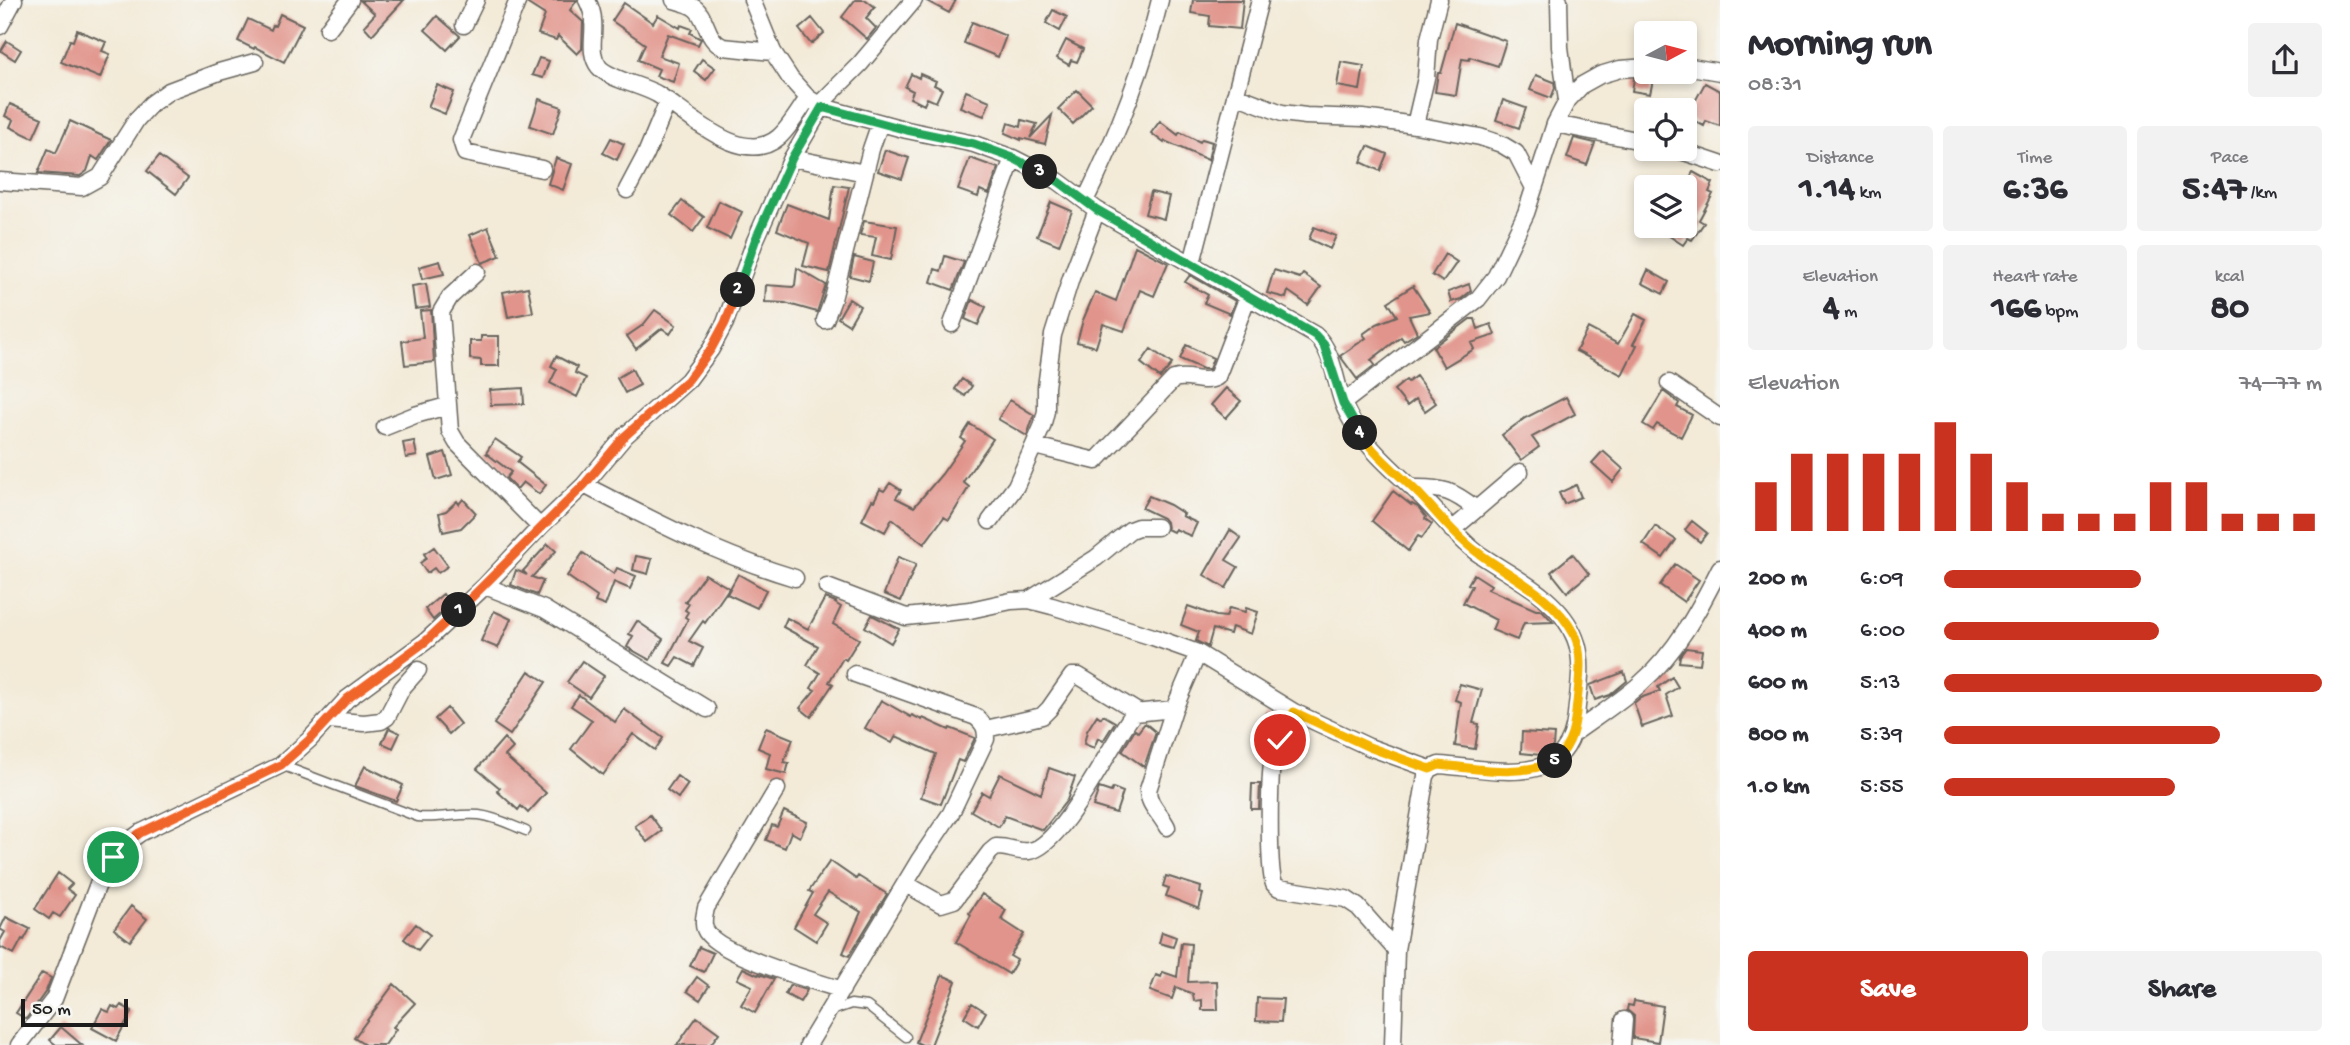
<!DOCTYPE html>
<meta charset="utf-8">
<style>
body{margin:0;font-family:"Gochi Hand",sans-serif;background:#f2f2f3;color:#2b2b33;height:100vh;display:flex;flex-direction:column;font-size:26px;white-space:nowrap}
*{box-sizing:border-box;margin:0}
p{font-size:23px;color:#7c7c81}
.icon{flex:none;width:38px;height:38px;fill:none;stroke:currentColor;stroke-width:2;stroke-linecap:round;stroke-linejoin:round}
.map{position:relative;flex:1;overflow:hidden}
.sheet{display:flex;flex-direction:column;background:#fff;width:630px}
.sheet>*{flex:none}
.needle{width:46px;rotate:83deg}
.buttons{position:absolute;left:1634px;top:21px;display:grid;gap:14px}
.buttons a{display:grid;place-items:center;width:63px;height:63px;border-radius:7px;background:#fff;box-shadow:0 4px 10px #0003;font-size:35px}
.scale{position:absolute;left:21px;bottom:18px;width:107px;box-sizing:border-box;padding-left:7px;border:4px solid #1c1c1c;border-top:0;font-size:19px;line-height:24px;white-space:nowrap;color:#1c1c1c;-webkit-text-stroke:5px #f6f6f2;paint-order:stroke}
.pin{position:absolute;display:grid;place-items:center;width:60px;height:60px;color:#fff;margin:-30px;border:4px solid #fff;border-radius:50%;box-shadow:0 2px 7px #0007}
.km{position:absolute;width:35px;height:35px;margin:-18px;border-radius:50%;background:#222;color:#fff;font-size:19px;line-height:35px;text-align:center}
.round{display:grid;place-items:center;flex:none;width:74px;height:74px;border-radius:7px;background:#f2f2f3}
.overview{display:flex;align-items:center;justify-content:space-between;height:119px;padding:0 28px}
h1{font-size:38px;font-weight:700;line-height:52px}
.metrics{display:grid;grid-template-columns:repeat(3,1fr);gap:10px;height:119px;padding:7px 28px}
.metrics div{display:grid;align-content:center;border-radius:7px;background:#f2f2f3;text-align:center}
.metrics b{font-size:35px;font-weight:700}
.metrics small{font-size:19px;font-weight:400}
.metrics p{font-size:19px}
.chart{height:196px;padding:14px 28px}
.chart p{display:flex;justify-content:space-between}
.chart svg{width:100%;height:126px;margin-top:7px;stroke:#c8321e;stroke-width:6}
.button{display:flex;gap:14px;margin-top:auto;padding:14px 28px}
.button a{flex:1;height:80px;border-radius:7px;background:#c8321e;color:#fff;font-size:28px;font-weight:700;line-height:80px;text-align:center}
.button a+a{background:#f2f2f3;color:#2b2b33}
ul{padding:0 28px;list-style:none;font-size:23px}
li{display:grid;grid-template-columns:112px 84px 1fr;align-items:center;height:52px}
li i{height:18px;border-radius:9px;background:#c8321e}
main{display:flex;flex:1;min-height:0}
.map>svg:first-child{display:block}
.building{fill:#e1948b}
.lines{fill:none;stroke-linecap:round;stroke-linejoin:round}
.lane-casing{stroke:#67645d;stroke-width:11}
.street-casing{stroke:#67645d;stroke-width:19}
.lane{stroke:#fff;stroke-width:8}
.street{stroke:#fff;stroke-width:16}
.split-1-casing{stroke:#fff;stroke-width:14}
.split-2-casing{stroke:#fff;stroke-width:14}
.split-3-casing{stroke:#fff;stroke-width:14}
.split-4-casing{stroke:#fff;stroke-width:14}
.split-5-casing{stroke:#fff;stroke-width:14}
.split-6-casing{stroke:#fff;stroke-width:14}
.split-1{stroke:#f0652b;stroke-width:9}
.split-2{stroke:#f0652b;stroke-width:9}
.split-3{stroke:#22a559;stroke-width:9}
.split-4{stroke:#22a559;stroke-width:9}
.split-5{stroke:#f5b400;stroke-width:9}
.split-6{stroke:#f5b400;stroke-width:9}
</style>
<main>
<div class="map">
<svg width="1720" height="1045" viewBox="0 0 1720 1045">
<rect width="100%" height="100%" fill="#f6f6f2"/>
<filter id="ink" filterUnits="userSpaceOnUse"><feTurbulence type="fractalNoise" baseFrequency=".0143" numOctaves="2"/><feDisplacementMap in="SourceGraphic" scale="14" xChannelSelector="R" yChannelSelector="G"/><feConvolveMatrix kernelMatrix="1 2 1 2 8 2 1 2 1" color-interpolation-filters="sRGB"/></filter>
<filter id="wash" filterUnits="userSpaceOnUse"><feTurbulence type="fractalNoise" baseFrequency=".00686" numOctaves="4" result="noise"/><feDisplacementMap in="SourceGraphic" scale="28" xChannelSelector="R" yChannelSelector="G"/><feGaussianBlur stdDeviation="1.57" result="paint"/><feColorMatrix in="noise" values="0 0 0 0 0 0 0 0 0 0 0 0 0 0 0 0 0 1.4 0 .05"/><feComposite in="paint" operator="in"/></filter>
<g filter="url(#wash)">
<rect width="100%" height="100%" fill="#f3ead7"/>
<g id="blocks">
<path class="building" d="M360 0H404L372 35 364 26 375 14Z
M528 0H577L570 10 583 22 582 49 577 54 558 36 556 40 538 34 545 15 528 4Z
M855 0H866L875 7 866 18 876 28 867 39 842 17Z
M925 0H956L949 13Z
M1193 0H1243L1240 29 1209 26 1210 16 1191 13Z
M624 3 653 23 658 15 680 28 681 25 692 29 690 33 701 39 698 45 668 34 659 56 679 63 673 82 656 76 659 69 638 60 645 44 612 21Z
M1053 10 1067 17 1060 31 1046 23Z
M280 14 303 25 284 62 255 47 254 49 238 41 248 19 271 30 273 25 275 26Z
M437 16 460 36 447 50 425 30Z
M812 18 824 33 811 44 799 29Z
M972 22 1006 36 998 57 964 43Z
M1455 23 1506 41 1498 66 1470 57 1469 60 1462 59 1456 95 1435 92 1438 73H1441Z
M77 30 106 42 102 51 110 54 100 78 61 62 70 40 73 41Z
M1066 40 1083 49 1077 62 1071 60 1069 65 1057 58Z
M7 41 21 50 15 60 1 51Z
M539 58 549 61 543 78 532 75Z
M702 59 715 68 706 80 694 71Z
M1341 62 1364 66 1360 90 1337 86Z
M911 74 919 78 920 74 936 81 934 85 942 89 936 102 927 98 924 105 910 98 913 91 905 87Z
M1536 75 1554 82 1555 88 1551 98 1530 90Z
M1654 75 1650 94 1632 91 1634 78Z
M1705 83 1720 91V126L1706 121 1704 126 1685 116 1690 106 1692 107Z
M437 85 454 92 445 114 428 107Z
M1077 90 1092 105 1073 124 1058 109Z
M966 91 990 101 984 116 960 107Z
M539 99 562 107 553 134 530 126Z
M1503 100 1526 108 1519 128 1496 120Z
M10 104 42 118 33 138 10 127 13 120 5 116Z
M1052 115 1045 144 1021 138V140L1005 133 1008 123 1021 127 1022 120 1037 124 1030 138Z
M70 121 111 140 98 160 92 156 87 171 80 176 38 173 48 149 56 153Z
M1160 121 1178 135 1180 132 1200 142 1202 139 1212 142 1208 160 1165 141 1164 143 1151 133Z
M611 138 624 144 617 160 603 153Z
M1574 138 1595 143 1587 165 1567 158Z
M1368 146 1387 154 1380 171 1361 162Z
M885 150 909 158 902 179 878 171Z
M159 156 188 178 176 194 147 171Z
M556 158 572 164 563 190 548 184Z
M970 158 998 168 989 194 980 190 978 197 958 190Z
M1693 172 1713 183 1709 192 1713 194 1699 220 1704 223 1692 240 1688 238 1683 245 1654 226H1685V186Z
M834 185 849 187 829 272 803 266 809 243 777 230 787 204 829 220Z
M1151 192 1169 196 1164 219 1145 214Z
M682 201 704 217 693 232 671 215Z
M719 201 742 212 730 239 707 228Z
M1051 202 1072 211 1059 245 1037 236Z
M864 221 897 226 891 260 872 256 876 237 860 235Z
M488 227 500 256 482 263 470 235Z
M1314 227 1336 236 1330 249 1309 239Z
M1135 246 1168 263 1154 296 1140 290 1124 331 1103 324 1096 347 1077 342 1083 320 1095 292 1116 301Z
M1445 254 1457 262 1443 282 1432 275Z
M945 256 964 262 953 290 931 282 935 269 941 271Z
M854 257 873 262 869 281 850 276Z
M440 261 444 274 422 279 419 267Z
M797 268 826 285 817 312 785 303 765 302 766 285 793 287 795 285Z
M1274 270 1300 278 1303 274 1321 287 1308 305 1288 291 1286 298 1267 293Z
M1648 270 1669 282 1663 294 1642 283Z
M1190 275 1235 301 1230 314 1204 303 1208 295 1185 282Z
M426 284 430 307 415 309 412 286Z
M1469 284 1471 291 1461 299 1451 302 1448 292Z
M1413 286 1430 312 1409 316 1417 333 1404 341 1401 337 1371 360 1375 365 1357 379 1340 356 1366 338 1363 334 1377 324 1397 316 1388 302Z
M528 287 533 312 508 317 503 292Z
M849 299 860 306 849 325 838 318Z
M972 300 986 307 978 325 965 319Z
M431 310 434 362 405 365 402 341 423 338 420 311Z
M655 310 676 325 670 334 662 328 636 349 627 336 643 325Z
M1635 314 1646 320 1633 344 1637 345 1622 375 1576 351 1588 328 1618 344Z
M1470 319H1475L1478 329 1491 324 1495 335 1471 343 1474 349 1444 367 1433 347Z
M481 336H499V366H481V360L470 359V341H481Z
M1186 345 1213 358 1209 369H1203L1180 359Z
M1151 349 1172 364 1160 378 1141 363Z
M556 356 577 367 575 373 586 378 577 397 550 383 557 369 551 366Z
M632 369 640 385 625 393 617 378Z
M1416 376 1436 403 1425 411 1416 399 1407 406 1394 390 1406 380 1408 382Z
M962 379 972 386 965 396 955 389Z
M523 388 524 404 491 405 490 390Z
M1226 388 1241 401 1226 418 1211 405Z
M1663 391 1679 403 1677 407 1692 415 1681 437 1657 424 1653 430 1643 424Z
M1566 397 1575 414 1532 437 1539 447 1521 460 1502 435 1525 418Z
M1010 400 1034 415 1027 436 998 419Z
M970 424 993 439 963 482 969 487 949 520 944 517 924 544 892 519 885 532 862 520 872 500 874 501 880 489 884 491 890 483 901 490 896 498 914 507 942 474 965 441 961 438Z
M495 439 521 457 517 462 546 485 539 494 523 482 517 489 506 478 511 472 486 453Z
M414 441 417 456 406 458 403 443Z
M1603 451 1623 469 1613 482 1592 463Z
M445 452 452 475 436 480 430 457Z
M1576 485 1581 497 1564 504 1559 493Z
M1393 491 1411 505 1412 504 1418 507 1426 517 1425 519 1432 524 1422 538 1418 536 1408 551 1372 521Z
M1149 496 1170 505 1184 514 1182 516 1197 523 1191 536 1175 529 1173 532 1167 529 1166 522 1163 518 1142 508Z
M463 499 476 513 461 528 443 532 439 513 446 511 457 501 459 504Z
M1692 521 1707 533 1700 542 1685 530Z
M1655 526 1676 540 1663 558 1643 544Z
M1230 530 1241 538 1226 560 1238 567 1226 588 1204 575Z
M548 544 556 551 532 577 543 581 537 595 511 585 516 570 527 575 523 571Z
M434 547 448 566 438 573 434 568 427 573 420 563 427 558 424 554Z
M583 553 614 574 617 568 636 576 630 589 614 582 605 606 595 602 597 597 567 576Z
M1573 554 1589 574 1567 592 1551 572Z
M636 556 652 559 648 574 633 570Z
M898 557 916 564 901 601 884 594Z
M1675 564 1699 580 1684 602 1660 585Z
M705 574 729 588 705 623 703 621 689 641 703 648 694 666 677 657 671 666 665 663 688 619 685 617 688 612 685 610 689 604 685 602Z
M738 574 766 590 757 608 727 594Z
M1474 574 1491 585 1488 589 1536 610H1542L1553 622 1524 623 1517 640 1492 630 1496 620 1463 603 1472 586 1468 584Z
M443 594 451 604 433 620 425 609Z
M825 598 836 602 835 603 841 607 833 624 859 639 846 660 843 658 829 682 833 684 811 717 800 708 815 690 811 688 820 673 807 665 818 646 783 627 787 618 808 629Z
M1188 606 1216 616 1226 617 1229 608 1245 612 1246 608 1258 612 1251 634 1232 627 1230 634 1213 629 1208 647 1196 641 1199 632 1181 625Z
M494 611 511 619 498 648 481 641Z
M872 615 899 629 891 643 865 627Z
M637 621 663 639 650 660 627 647 633 636 629 634Z
M1686 648 1702 650 1700 664 1679 662 1680 656Z
M582 661 604 676 589 697 567 682Z
M529 671 546 682 510 735 494 724Z
M1624 672 1627 681 1610 695 1595 700 1590 685Z
M1672 677 1678 687 1666 695 1673 716 1642 727 1634 703 1640 698 1660 691 1658 687Z
M1460 684 1482 690 1473 723 1479 724 1475 749 1455 746 1461 702 1455 700Z
M579 695 615 722 624 709 663 738 655 750 633 734 603 775 571 749 592 720 571 706Z
M881 700 911 717 912 715 922 720 923 718 949 730 950 728 975 738 963 762 958 760 941 804 921 797 936 754 896 736 892 743 865 728Z
M447 708 460 724 449 734 435 719Z
M1267 713 1278 721 1272 732 1271 731 1267 736 1256 729Z
M1097 715 1101 718 1103 715 1115 722 1103 741 1098 738 1094 748 1084 744 1087 731Z
M1145 723 1156 732 1144 767 1122 751 1135 730 1138 732Z
M389 728 400 733 393 748 382 743Z
M766 728 793 739 784 762 789 763 786 774 766 769 770 753 758 748Z
M1522 732 1554 734 1553 746 1541 755 1521 753Z
M504 738 513 748 505 756 546 793 528 813 521 806 518 810 497 791 500 788 477 769Z
M365 766 403 785 396 801 355 786Z
M1049 768 1075 777 1067 800 1043 830 1005 816 999 827 971 811 982 792 989 796 1000 774 1041 794Z
M677 776 688 784 678 798 667 790Z
M1252 784H1260L1259 809H1251Z
M1099 788 1111 792 1113 788 1123 792 1116 813 1093 806Z
M784 811 807 822 800 837 791 832 785 848 766 840 772 825 777 827Z
M650 815 662 831 647 842 635 826Z
M830 861 856 879 858 876 887 894 849 956 843 953 861 912 828 892 813 914 827 923 816 941 794 927 813 893 809 891Z
M58 873 72 884 67 889 75 895 60 917 53 913 49 919 35 909Z
M1166 876 1201 887 1200 893 1203 894 1199 909 1166 896 1169 888 1163 886Z
M982 894 1006 910 1001 919 1024 934 1010 956 1017 960 1009 974 956 942 971 915 969 913Z
M131 906 147 919 130 941 114 929Z
M6 917 30 929 24 940 22 939 14 954 0 947V941L5 932 0 929Z
M416 924 430 935 418 950 404 939Z
M1162 932 1176 937 1173 947 1159 943Z
M1181 943 1191 944 1188 982 1217 981 1218 1010H1202V1000L1194 1001 1193 994 1176 987 1172 999 1150 991 1156 975 1161 977 1163 972 1177 977Z
M699 947 713 953 704 972 690 966Z
M743 968 758 975 759 974 774 979 755 1013 741 1005 752 986 737 979Z
M42 973 51 978 46 991 26 1019 16 1013Z
M942 975 956 981 931 1045H922L916 1042Z
M697 977 709 986 700 1000 687 991Z
M394 984 415 1003 393 1027 396 1029 385 1045H365L354 1038Z
M790 985 807 990 800 1002 785 994Z
M1257 998 1283 999 1281 1022 1256 1021Z
M1634 1001 1663 1006 1658 1042 1633 1038 1634 1016 1627 1010 1628 1005 1633 1006Z
M972 1003 986 1012 978 1026 964 1017Z
M121 1005 132 1011 116 1041 92 1028 102 1009 109 1012 112 1006 118 1009Z
M697 1017 719 1033 710 1045H677Z
M61 1027 82 1045H56L50 1040Z"/>
</g>
</g>
<g filter="url(#ink)">
<use href="#blocks" fill-opacity="0" stroke="#67645d" stroke-width="2"/>
<g class="lines">
<g class="lane-casing">
<path id="lane" d="M281 765 418 817C439 819 459 813 479 815 496 817 511 825 526 831
M831 1011 851 1004 867 1006 906 1037"/>
</g>
<g class="street-casing">
<path id="street" d="M518 0 461 140 465 153 542 169
M587 0C590 6 593 13 593 20 595 36 588 53 599 67 609 79 641 85 657 94 687 112 742 169 779 137 790 127 799 111 808 98
M674 0C681 2 690 4 696 9 708 20 706 40 723 47L773 52
M752 0 773 52 790 78 808 98 822 107 907 130 974 144 1013 158 1058 181 1097 210 1315 335C1333 350 1335 381 1343 403 1350 422 1364 440 1378 455 1394 472 1412 487 1428 503 1444 519 1458 538 1476 552 1510 576 1559 596 1575 638 1585 662 1578 691 1576 716 1568 792 1492 768 1439 765L1430 769 1426 776 1396 950 1393 1045
M1559 0 1560 47 1567 101
M464 25 476 0
M0 26 14 0
M328 29 350 0
M1685 66 1720 72
M1235 95 1282 113 1306 116 1363 118 1415 125 1480 137 1501 144 1516 153 1533 186
M819 105 860 64 914 0
M1555 124 1647 142
M1415 125 1426 78 1429 39 1439 0
M1675 149 1720 164
M792 158 865 173
M0 181 82 187 100 177 137 119 151 104 169 91 219 72 255 62
M627 190 646 154 668 101
M1085 201C1117 136 1143 70 1160 0
M1192 263 1260 0
M477 272 450 297 441 312 450 431 457 443 540 527
M825 320 833 299 871 149 880 123
M952 324 1013 158
M1669 383 1720 418
M1343 403 1478 299 1496 276 1526 213 1555 124 1567 101 1582 85 1600 75 1620 69 1647 67
M385 427 415 415 447 406
M1035 446 1096 461 1174 379C1189 374 1202 385 1217 377L1248 296
M584 485C654 521 718 555 795 578
M1412 488C1443 487 1453 491 1476 509
M990 521 1016 486 1042 427 1046 411V387L1053 335 1071 278 1097 210
M1452 530 1520 472
M485 586 544 609 707 709
M827 587 906 617 970 610 1011 601 1029 600 1052 606 1153 637 1198 653 1294 712 1369 747 1430 769
M1029 600 1096 558 1130 530 1138 527H1157
M1294 712C1287 727 1277 742 1273 758 1269 776 1268 867 1274 884L1279 888 1346 899 1358 907 1396 950
M328 720 364 723 381 721 387 717 402 688 418 670
M986 729 1042 716 1049 709 1072 676H1079L1138 712
M1574 733C1596 717 1620 702 1640 684 1676 653 1699 610 1720 568
M777 789 706 908C705 914 702 922 705 929 714 954 815 981 842 990
M1167 827C1161 814 1148 805 1148 790L1174 709 1198 653
M906 884 941 904 954 900 990 852 996 847C1007 846 1018 853 1029 851 1062 848 1112 740 1134 713L1174 709
M19 1045 54 999 103 871 118 849 140 833 281 765 309 740 347 699 426 641 485 586 540 527 584 485 625 436 688 380 711 349 725 323 755 241 775 196 792 158 822 107
M808 1045 920 859 951 813 986 739C986 728 984 724 976 717L855 674
M1622 1045 1624 1020"/>
</g>
<use href="#lane" class="lane"/>
<use href="#street" class="street"/>
</g>
</g>
<g class="lines" filter="url(#ink)">
<g class="split-1-casing">
<path id="split-1" d="M113 857 118 849 140 833 281 765 309 740 347 699 426 641 459 610"/>
</g>
<g class="split-2-casing">
<path id="split-2" d="M459 610 584 485 625 436 688 380 711 349 725 323 738 290"/>
</g>
<g class="split-3-casing">
<path id="split-3" d="M738 290 755 241 792 158 822 107 907 130 974 144 1013 158 1040 172"/>
</g>
<g class="split-4-casing">
<path id="split-4" d="M1040 172 1058 181 1097 210 1315 335 1324 345 1343 403 1360 433"/>
</g>
<g class="split-5-casing">
<path id="split-5" d="M1360 433C1376 457 1400 475 1420 495 1438 514 1455 536 1477 552 1510 577 1554 595 1574 634 1584 655 1579 681 1577 703 1575 726 1573 744 1555 761"/>
</g>
<g class="split-6-casing">
<path id="split-6" d="M1280 740 1294 712 1369 747 1430 769 1439 765C1478 768 1519 778 1555 761"/>
</g>
<use href="#split-1" class="split-1"/>
<use href="#split-2" class="split-2"/>
<use href="#split-3" class="split-3"/>
<use href="#split-4" class="split-4"/>
<use href="#split-5" class="split-5"/>
<use href="#split-6" class="split-6"/>
</g>
</svg>
<div class="buttons">
<a><svg class="needle" viewBox="-14 -14 28 28"><path d="M0-13l5 13h-10z" fill="#e53935"/><path d="M0 13l5-13h-10z" fill="#7c7c81"/></svg></a>
<a><svg class="icon" aria-label="locate" viewBox="0 0 24 24"><circle cx="12" cy="12" r="6"/><path d="M12 2v4M12 18v4M2 12h4M18 12h4"/></svg></a>
<a><svg class="icon" aria-label="layers" viewBox="0 0 24 24"><path d="M12 4l9 5-9 5-9-5zM3 14l9 5 9-5"/></svg></a>
</div>
<div class="scale">50 m</div>
<div class="pin" style="left:113px;top:857px;background:#1e9e55"><svg class="icon" aria-label="arrive" viewBox="0 0 24 24"><path d="M6 21V4h12l-3 4 3 4H6"/></svg></div>
<div class="pin" style="left:1280px;top:740px;background:#d93025"><svg class="icon" aria-label="check" viewBox="0 0 24 24"><path d="M5 12l5 5 9-10"/></svg></div>
<b class="km" style="left:459px;top:610px">1</b>
<b class="km" style="left:738px;top:290px">2</b>
<b class="km" style="left:1040px;top:172px">3</b>
<b class="km" style="left:1360px;top:433px">4</b>
<b class="km" style="left:1555px;top:761px">5</b>
</div>
<section class="sheet">
<div class="overview"><div><h1>Morning run</h1><p>08:31</p></div><a class="round"><svg class="icon" aria-label="share" viewBox="0 0 24 24"><path d="M12 15V3M7 8l5-5 5 5M5 13v7h14v-7"/></svg></a></div>
<div class="metrics">
<div><p>Distance</p><b>1.14<small> km</small></b></div>
<div><p>Time</p><b>6:36</b></div>
<div><p>Pace</p><b>5:47<small> /km</small></b></div>
</div>
<div class="metrics">
<div><p>Elevation</p><b>4<small> m</small></b></div>
<div><p>Heart rate</p><b>166<small> bpm</small></b></div>
<div><p>kcal</p><b>80</b></div>
</div>
<div class="chart"><p><span>Elevation</span>74–77 m</p>
<svg viewBox="0 0 160 44" preserveAspectRatio="none"><path d="M5 44V27M15 44V17M25 44V17M35 44V17M45 44V17M55 44V6M65 44V17M75 44V27M85 44V38M95 44V38M105 44V38M115 44V27M125 44V27M135 44V38M145 44V38M155 44V38"/></svg>
</div>
<ul>
<li><b>200 m</b>6:09<i style="width:52%"></i></li>
<li><b>400 m</b>6:00<i style="width:57%"></i></li>
<li><b>600 m</b>5:13<i style="width:100%"></i></li>
<li><b>800 m</b>5:39<i style="width:73%"></i></li>
<li><b>1.0 km</b>5:55<i style="width:61%"></i></li>
</ul>
<div class="button"><a>Save</a><a>Share</a></div>
</section>
</main>
